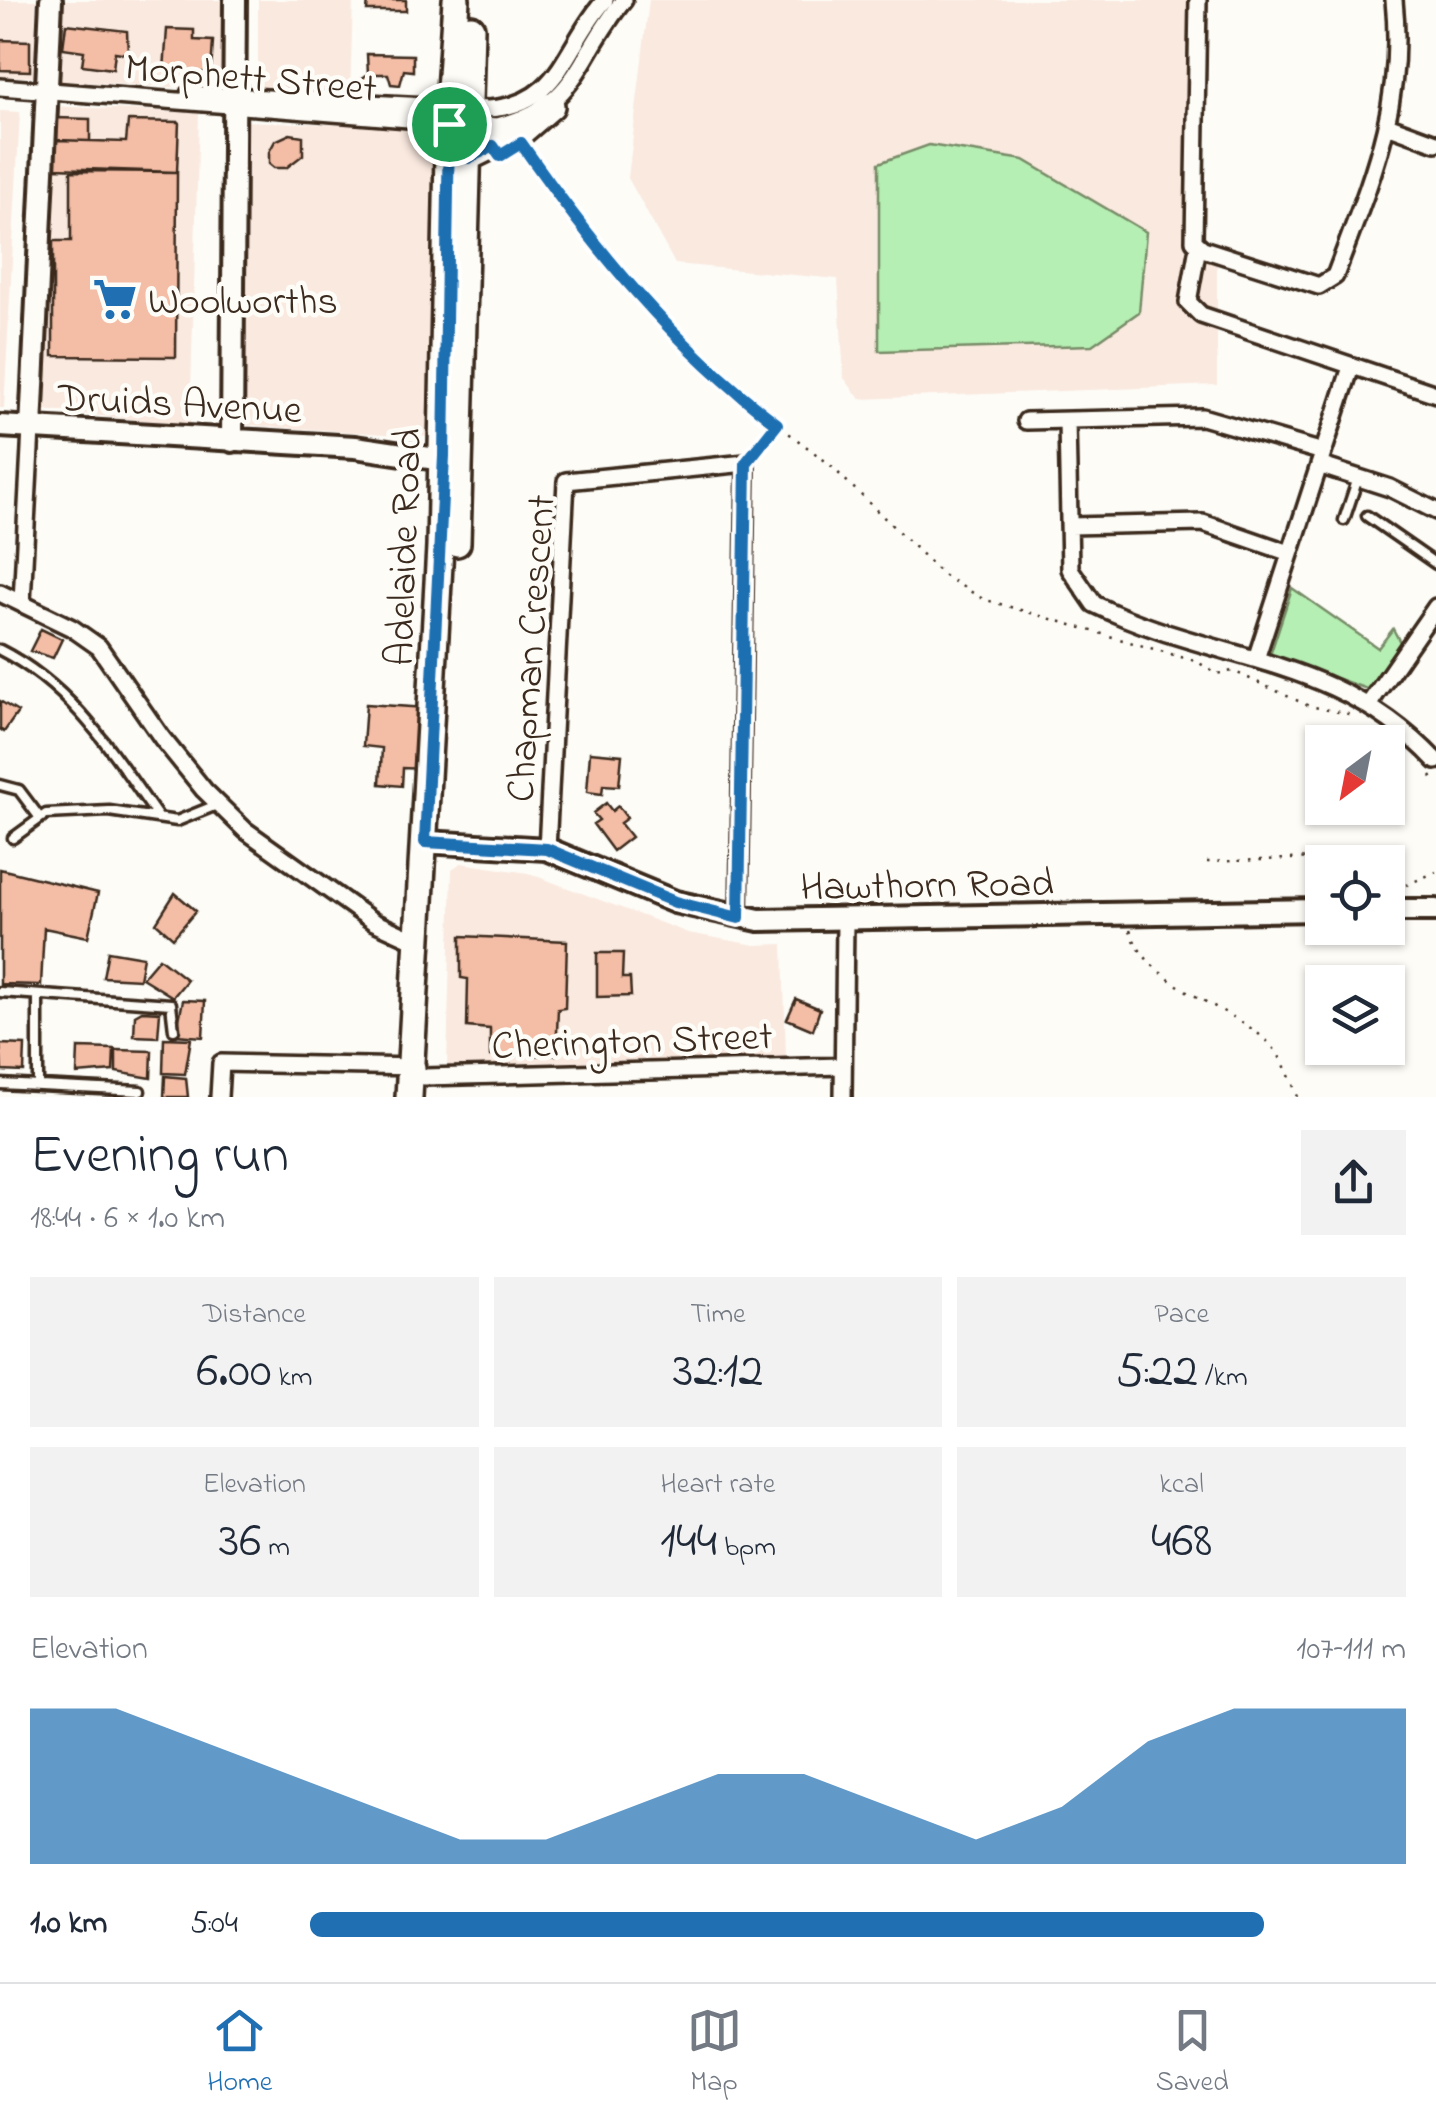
<!DOCTYPE html>
<meta charset="utf-8">
<style>
body{margin:0;font-family:"Indie Flower",sans-serif;background:#f2f2f3;color:#1f2937;height:100vh;display:flex;flex-direction:column;font-size:38px;white-space:nowrap}
*{box-sizing:border-box;margin:0}
p{font-size:32px;color:#747a83}
.icon{flex:none;width:55px;height:55px;fill:none;stroke:currentColor;stroke-width:2;stroke-linecap:round;stroke-linejoin:round}
.map{position:relative;height:1097px;overflow:hidden}
.side{display:flex;flex-direction:column;background:#fff;flex:1}
.side>*{flex:none}
.needle{width:65px;rotate:212deg}
.fabs{position:absolute;left:1305px;top:725px;display:grid;gap:20px}
.fabs a{display:grid;place-items:center;width:100px;height:100px;border-radius:0px;background:#fff;box-shadow:0 2px 8px #0004;font-size:50px}
.pin{position:absolute;display:grid;place-items:center;width:85px;height:85px;color:#fff;margin:-42px;border:5px solid #fff;border-radius:50%;box-shadow:0 2px 10px #0007}
.round{display:grid;place-items:center;flex:none;width:105px;height:105px;border-radius:0px;background:#f2f2f3}
.headline{display:flex;align-items:center;justify-content:space-between;height:170px;padding:0 30px}
h1{font-size:55px;font-weight:600;line-height:75px}
.stats{display:grid;grid-template-columns:repeat(3,1fr);gap:15px;height:170px;padding:10px 30px}
.stats div{display:grid;align-content:center;border-radius:0px;background:#f2f2f3;text-align:center}
.stats b{font-size:50px;font-weight:600}
.stats small{font-size:28px;font-weight:400}
.stats p{font-size:28px}
.chart{height:280px;padding:20px 30px}
.chart p{display:flex;justify-content:space-between}
.chart svg{width:100%;height:180px;margin-top:10px;fill:#1f6fb2;opacity:.7}
ul{padding:0 30px;list-style:none;font-size:32px}
li{display:grid;grid-template-columns:160px 120px 1fr;align-items:center;height:75px}
li i{height:25px;border-radius:12px;background:#1f6fb2}
.tab-bar{display:flex;justify-content:space-around;align-items:center;height:140px;border-top:2px solid #e0e1e3;background:#fff;font-size:28px;color:#747a83}
.tab-bar a{display:grid;justify-items:center;gap:5px}
.tab-bar .current{color:#1f6fb2}
.map>svg:first-child{display:block}
.built{fill:#fae9df}
.green{fill:#b5efb3;stroke:#788c68;stroke-width:2.5}
.building{fill:#f3bda6;stroke:#3b2a1e;stroke-width:2.5}
.lines{fill:none;stroke-linecap:round;stroke-linejoin:round}
.service-casing{stroke:#3b2a1e;stroke-width:15}
.minor-casing{stroke:#3b2a1e;stroke-width:22}
.tertiary-casing{stroke:#3b2a1e;stroke-width:28}
.primary-casing{stroke:#3b2a1e;stroke-width:32}
.path{stroke:#3b2a1e;stroke-width:2.5;stroke-dasharray:2.5 8;stroke-linecap:butt}
.service{stroke:#fdfcf7;stroke-width:8}
.minor{stroke:#fdfcf7;stroke-width:15}
.tertiary{stroke:#fdfcf7;stroke-width:20}
.primary{stroke:#fdfcf7;stroke-width:25}
.route-casing{stroke:#fff;stroke-width:20}
.route{stroke:#1f6fb2;stroke-width:12}
.labels{text-anchor:middle;stroke-width:9;stroke-linejoin:round;paint-order:stroke}
.street-label{font-size:40px;fill:#3b2a1e;stroke:#fdfcf7}
.poi-label{font-size:40px;fill:#3b2a1e;stroke:#fdfcf7;text-anchor:start}
</style>
<div class="map">
<svg width="1436" height="1097" viewBox="0 0 1436 1097">
<rect width="100%" height="100%" fill="#fdfcf7"/>
<filter id="ink" filterUnits="userSpaceOnUse"><feTurbulence type="fractalNoise" baseFrequency=".01" numOctaves="2"/><feDisplacementMap in="SourceGraphic" scale="20" xChannelSelector="R" yChannelSelector="G"/><feConvolveMatrix kernelMatrix="1 2 1 2 8 2 1 2 1" color-interpolation-filters="sRGB"/></filter>
<g filter="url(#ink)">
<path class="built" d="M0 0H36L34 77 0 76Z
M49 0H223L221 90 45 80Z
M258 0H353L350 95 258 93Z
M649 0H1192L1186 252 1217 263V385L860 399 844 378 838 279 675 264 628 178Z
M50 106 199 113 190 425 33 409Z
M0 111 20 112 4 408H0Z
M240 121 435 128 431 437 218 423Z
M461 863 528 873 688 933 755 945 783 944 786 1061 447 1067 452 869Z"/>
<path class="green" d="M929 145 1024 160 1146 232 1139 312 1092 345 879 351V163Z
M1292 588 1378 648 1393 629 1401 644 1367 689 1270 655Z"/>
<path class="building" d="M368 0H406V11H367Z
M66 24 127 31 128 54 115 52 113 69 82 65 84 51 63 48Z
M167 29 194 30V40L213 41 211 73 164 70Z
M0 40 30 41V71L0 70Z
M367 54 413 55V71L404 70 400 85 391 84 388 74H374L366 86 361 79 368 74Z
M56 118 90 119V141L56 140Z
M128 121 179 122 177 172 54 168 56 140 126 142Z
M290 134 303 136V155L286 168H274L269 164V152L275 141Z
M71 171 177 172 176 357 53 356V241H71Z
M41 629 62 639 53 658 30 651Z
M0 701 18 712 4 732 0 729Z
M366 704 426 708 422 769 403 768 402 786 380 784 382 748 363 746Z
M590 752 622 755 619 786 603 785 602 794 587 792Z
M606 803 612 811 618 806 627 818 620 823 631 837 613 851 593 824 599 820 593 813Z
M0 869 98 893 88 937 44 928 41 985 0 984Z
M175 893 196 911 173 938 156 923Z
M461 936 567 941 565 1008 558 1009 556 1055 490 1056V1029L467 1027 468 979 461 978Z
M108 951 143 957 139 979 103 977Z
M597 953H623L622 978H630L631 996 597 997Z
M159 958 187 980 173 997 142 978Z
M796 999 820 1009 813 1030 787 1019Z
M183 1000 205 1001 203 1037 176 1035Z
M142 1011 160 1012 158 1037 134 1036 135 1015Z
M164 1038 191 1039 185 1074 163 1073Z
M0 1044 25 1045 24 1072 2 1071Z
M78 1048 114 1049 113 1071 77 1074Z
M116 1050 152 1051 151 1078 116 1072Z
M165 1076 186 1078 188 1097H164Z"/>
<g class="lines">
<g class="service-casing">
<path id="service" d="M1367 516 1436 564
M1344 520 1358 478
M0 650C73 687 112 752 158 817
M0 785 19 790 40 818
M13 838 46 814 109 811 177 821 219 804
M0 992 171 1004 174 1030
M0 1084 140 1091
M38 1086V997"/>
</g>
<g class="minor-casing">
<path id="minor" d="M1198 0 1194 241 1203 249 1319 286 1335 276C1371 180 1405 104 1394 0
M0 87 497 126C578 108 576 58 624 0
M189 94 488 109C561 105 564 46 605 0
M1390 126 1436 143
M1198 247 1188 302 1201 315 1436 394
M1026 421 1202 417 1323 452
M1067 421 1070 569 1094 604C1216 664 1334 653 1436 761
M1319 465 1390 488 1436 511
M1070 526 1203 523 1290 553
M0 593 72 628 99 647 162 738 204 790 245 830 374 922 418 942
M22 602 31 429
M1256 659 1351 367
M1369 704 1436 607
M547 849 566 481 746 463 739 918
M424 1077 842 1066
M219 1097 221 1063 417 1067
M843 1097 845 921"/>
</g>
<g class="tertiary-casing">
<path id="tertiary" d="M0 426 355 447 443 460 456 456
M31 429 51 0
M232 441 235 0
M425 842 547 849 675 902 759 920 1322 910
M1388 910H1436"/>
</g>
<g class="primary-casing">
<path id="primary" d="M467 158 522 131 551 106
M457 543 471 28
M409 1097 440 547 449 105 456 0"/>
</g>
<path class="path" d="M526 151 591 243 655 317 737 394 828 463 943 575 983 599 1198 662 1216 674 1233 671 1309 706 1353 715
M753 454 777 425
M1431 776 1436 784
M1207 862 1371 856 1374 862
M1406 885 1436 872
M1130 930C1150 989 1227 1003 1268 1042 1283 1057 1290 1078 1298 1097"/>
<use href="#service" class="service"/>
<use href="#minor" class="minor"/>
<use href="#tertiary" class="tertiary"/>
<use href="#primary" class="primary"/>
</g>
</g>
<g class="lines" filter="url(#ink)">
<g class="route-casing">
<path id="route" d="M449 124 468 125V158L493 146 500 156 521 143C595 249 673 345 777 424L746 463 739 918 675 902 547 849 425 842 444 456Z"/>
</g>
<use href="#route" class="route"/>
</g>
<defs>
<g id="supermarket-bare" transform="scale(3.45)"><path d="M-6-5.5h2.5l.6 2H6L4.5 2H-2.5L-4.4-4H-6ZM-1.5 3.2a1.3 1.3 0 1 0 .1 0ZM3 3.2a1.3 1.3 0 1 0 .1 0Z" fill="#1f6fb2" stroke="#fdfcf7" stroke-width="2.5" paint-order="stroke"/></g>
</defs>
<g fill-rule="evenodd">
<use href="#supermarket-bare" x="115" y="299"/>
</g>
<g class="labels">
<g class="street-label">
<text transform="translate(251 76) rotate(5)" y="14">Morphett Street</text>
<text transform="translate(180 402) rotate(3)" y="14">Druids Avenue</text>
<text transform="translate(402 547) rotate(-88)" y="14">Adelaide Road</text>
<text transform="translate(529 648) rotate(-86)" y="14">Chapman Crescent</text>
<text transform="translate(927 883) rotate(-1)" y="14">Hawthorn Road</text>
<text transform="translate(632 1039) rotate(-2)" y="14">Cherington Street</text>
</g>
<g class="poi-label">
<text x="148" y="313">Woolworths</text>
</g>
</g>
</svg>
<div class="fabs">
<a><svg class="needle" viewBox="-14 -14 28 28"><path d="M0-13l5 13h-10z" fill="#e53935"/><path d="M0 13l5-13h-10z" fill="#747a83"/></svg></a>
<a><svg class="icon" aria-label="locate" viewBox="0 0 24 24"><circle cx="12" cy="12" r="6"/><path d="M12 2v4M12 18v4M2 12h4M18 12h4"/></svg></a>
<a><svg class="icon" aria-label="layers" viewBox="0 0 24 24"><path d="M12 4l9 5-9 5-9-5zM3 14l9 5 9-5"/></svg></a>
</div>
<div class="pin" style="left:449px;top:124px;background:#1e9e55"><svg class="icon" aria-label="arrive" viewBox="0 0 24 24"><path d="M6 21V4h12l-3 4 3 4H6"/></svg></div>
</div>
<section class="side">
<div class="headline"><div><h1>Evening run</h1><p>18:44 · 6 × 1.0 km</p></div><a class="round"><svg class="icon" aria-label="share" viewBox="0 0 24 24"><path d="M12 15V3M7 8l5-5 5 5M5 13v7h14v-7"/></svg></a></div>
<div class="stats">
<div><p>Distance</p><b>6.00<small> km</small></b></div>
<div><p>Time</p><b>32:12</b></div>
<div><p>Pace</p><b>5:22<small> /km</small></b></div>
</div>
<div class="stats">
<div><p>Elevation</p><b>36<small> m</small></b></div>
<div><p>Heart rate</p><b>144<small> bpm</small></b></div>
<div><p>kcal</p><b>468</b></div>
</div>
<div class="chart"><p><span>Elevation</span>107–111 m</p>
<svg viewBox="0 0 160 44" preserveAspectRatio="none"><path d="M0 44V6L10 6L20 14L30 22L40 30L50 38L60 38L70 30L80 22L90 22L100 30L110 38L120 30L130 14L140 6L150 6L160 6V44z"/></svg>
</div>
<ul>
<li><b>1.0 km</b>5:04<i style="width:87%"></i></li>
</ul>
</section>
<nav class="tab-bar">
<a class="current"><svg class="icon" aria-label="home" viewBox="0 0 24 24"><path d="M3 11l9-7 9 7M6 9v11h12V9"/></svg>Home</a>
<a><svg class="icon" aria-label="map" viewBox="0 0 24 24"><path d="M3 6l6-2 6 2 6-2v14l-6 2-6-2-6 2zM9 4v14M15 6v14"/></svg>Map</a>
<a><svg class="icon" aria-label="saved" viewBox="0 0 24 24"><path d="M7 4h10v16l-5-4-5 4z"/></svg>Saved</a>
</nav>
